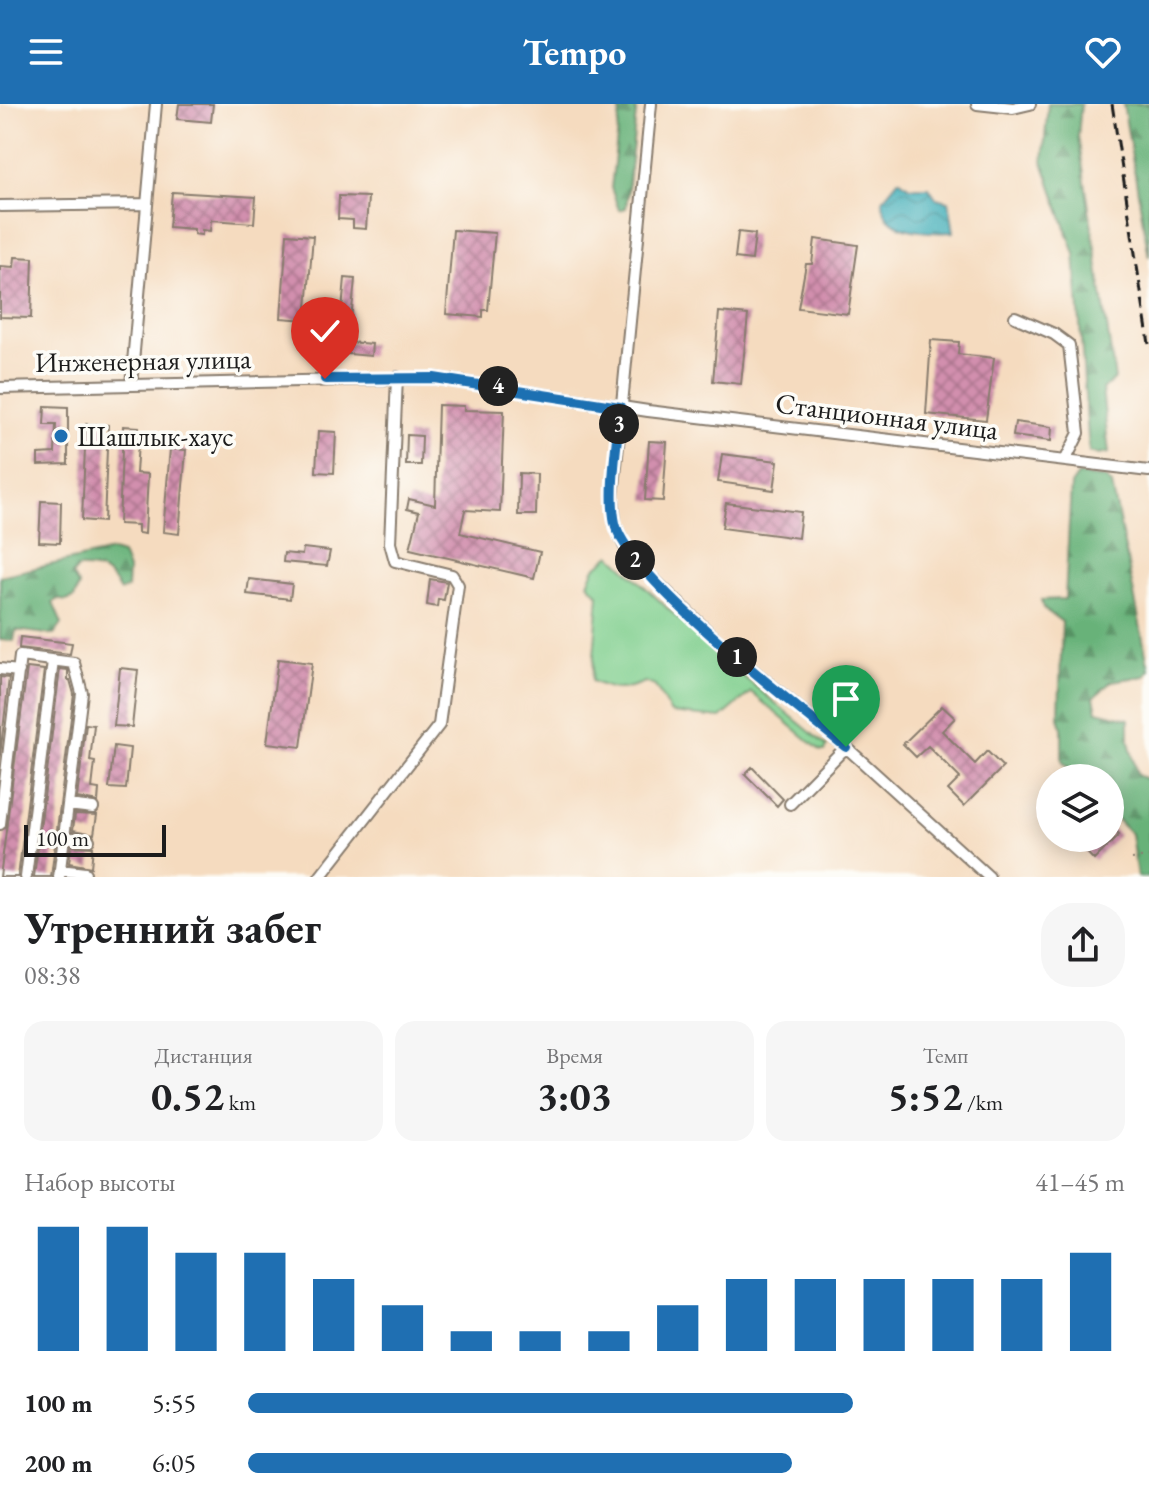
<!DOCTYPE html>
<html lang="ru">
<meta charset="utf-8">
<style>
body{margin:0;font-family:"EB Garamond",serif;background:#f6f6f6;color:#202124;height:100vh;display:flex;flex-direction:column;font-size:30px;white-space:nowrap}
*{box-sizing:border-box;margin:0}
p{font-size:26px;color:#757577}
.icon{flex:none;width:44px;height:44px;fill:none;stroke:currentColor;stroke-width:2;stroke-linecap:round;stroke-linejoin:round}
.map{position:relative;height:773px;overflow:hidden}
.side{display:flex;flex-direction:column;background:#fff;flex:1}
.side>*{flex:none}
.fabs{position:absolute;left:1036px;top:660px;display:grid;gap:16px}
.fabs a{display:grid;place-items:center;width:88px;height:88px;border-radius:50%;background:#fff;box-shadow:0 4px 20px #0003;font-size:40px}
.scale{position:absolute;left:24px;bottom:20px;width:142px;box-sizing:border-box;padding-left:8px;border:4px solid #1c1c1c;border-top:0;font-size:22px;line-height:28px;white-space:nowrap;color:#1c1c1c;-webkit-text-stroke:6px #fdfcf7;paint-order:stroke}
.pin{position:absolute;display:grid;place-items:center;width:68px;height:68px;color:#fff;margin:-82px -34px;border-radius:50% 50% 50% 0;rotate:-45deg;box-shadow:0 0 8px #0007}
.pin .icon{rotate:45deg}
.km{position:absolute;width:40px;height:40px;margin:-20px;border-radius:50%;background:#222;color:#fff;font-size:22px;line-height:40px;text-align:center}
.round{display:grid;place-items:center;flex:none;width:84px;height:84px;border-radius:32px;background:#f6f6f6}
.headline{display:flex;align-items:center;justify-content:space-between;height:136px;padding:0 24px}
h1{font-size:44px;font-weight:700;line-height:60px}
.metrics{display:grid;grid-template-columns:repeat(3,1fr);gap:12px;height:136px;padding:8px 24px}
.metrics div{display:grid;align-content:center;border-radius:20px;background:#f6f6f6;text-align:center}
.metrics b{font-size:40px;font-weight:700}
.metrics small{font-size:22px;font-weight:400}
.metrics p{font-size:22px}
.chart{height:224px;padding:16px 24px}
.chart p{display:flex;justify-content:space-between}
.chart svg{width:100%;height:144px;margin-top:8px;stroke:#1f6fb2;stroke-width:6}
ul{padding:0 24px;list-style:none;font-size:26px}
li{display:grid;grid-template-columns:128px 96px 1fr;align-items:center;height:60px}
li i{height:20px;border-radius:10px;background:#1f6fb2}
header{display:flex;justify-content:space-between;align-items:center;height:104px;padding:0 24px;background:#1f6fb2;color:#fff;font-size:36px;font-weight:700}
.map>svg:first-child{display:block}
.grass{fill:#80cf8e;stroke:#4e7655;stroke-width:2}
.forest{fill:url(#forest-firs);stroke:#42674a;stroke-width:2}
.water{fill:url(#water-waves);stroke:#2b6469;stroke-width:2}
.building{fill:url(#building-cross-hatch)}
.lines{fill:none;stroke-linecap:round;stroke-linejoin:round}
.minor-casing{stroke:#887c6e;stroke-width:14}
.path{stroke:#887c6e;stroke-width:2;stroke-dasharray:2 6;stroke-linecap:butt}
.minor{stroke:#fff;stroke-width:10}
.rail{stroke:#1c1c1c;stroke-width:3;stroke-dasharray:12 6;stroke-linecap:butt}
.route-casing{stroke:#fff;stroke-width:16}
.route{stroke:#1f6fb2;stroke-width:10}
.poi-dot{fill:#1f6fb2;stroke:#fdfcf7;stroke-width:3}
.labels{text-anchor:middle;stroke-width:7;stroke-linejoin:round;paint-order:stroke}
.street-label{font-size:28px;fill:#1c1c1c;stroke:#fdfcf7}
.poi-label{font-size:28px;fill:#1c1c1c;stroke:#fdfcf7;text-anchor:start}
</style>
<header><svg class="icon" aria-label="menu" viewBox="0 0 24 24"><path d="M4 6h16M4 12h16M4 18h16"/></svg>Tempo<svg class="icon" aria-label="heart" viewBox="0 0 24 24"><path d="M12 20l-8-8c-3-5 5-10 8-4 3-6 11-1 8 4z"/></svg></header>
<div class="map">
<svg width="1149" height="773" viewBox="0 0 1149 773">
<defs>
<pattern id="forest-firs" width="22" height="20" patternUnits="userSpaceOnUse" patternTransform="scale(2)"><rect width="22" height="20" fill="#68b279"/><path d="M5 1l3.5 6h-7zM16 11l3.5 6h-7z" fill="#559062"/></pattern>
<pattern id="water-waves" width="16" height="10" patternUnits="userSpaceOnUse" patternTransform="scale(2)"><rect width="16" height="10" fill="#3aabb6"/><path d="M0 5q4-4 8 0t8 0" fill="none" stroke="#308a93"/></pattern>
<pattern id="building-cross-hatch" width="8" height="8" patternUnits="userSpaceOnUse" patternTransform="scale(2)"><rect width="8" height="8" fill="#d28fae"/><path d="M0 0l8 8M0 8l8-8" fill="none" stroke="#aa748d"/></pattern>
</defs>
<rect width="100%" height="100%" fill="#fdfcf7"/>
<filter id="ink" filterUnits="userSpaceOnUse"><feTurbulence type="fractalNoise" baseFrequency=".0125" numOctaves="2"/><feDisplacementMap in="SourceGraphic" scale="16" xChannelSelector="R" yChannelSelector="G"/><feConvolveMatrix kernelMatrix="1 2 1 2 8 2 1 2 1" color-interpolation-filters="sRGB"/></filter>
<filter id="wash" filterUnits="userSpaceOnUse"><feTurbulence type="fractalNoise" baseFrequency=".006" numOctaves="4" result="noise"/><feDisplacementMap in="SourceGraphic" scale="32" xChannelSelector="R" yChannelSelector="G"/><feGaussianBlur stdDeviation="1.8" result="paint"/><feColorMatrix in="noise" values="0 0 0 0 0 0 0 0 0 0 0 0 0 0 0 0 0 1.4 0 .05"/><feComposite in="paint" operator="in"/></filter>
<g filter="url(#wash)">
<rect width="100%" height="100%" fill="#f5dbbf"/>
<path class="grass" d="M611 451 714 548 827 642 825 647H821L751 588 721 614 671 609 655 582 645 578C623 587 614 588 592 577L599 491 588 479 595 464Z"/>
<path class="forest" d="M621 0H637L626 104 619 106 611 84Z
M1048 0H1081L1078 32 1115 275 1102 285 1109 349 1099 351 1089 348 1075 150 1043 58Z
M1123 0H1149V153Z
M1078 371 1105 374 1112 381 1149 565 1145 572 1112 577 1094 593 1097 607 1129 615V637L1137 671 1149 676V773H1137L1131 730 1110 708V674H1077L1062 657V624L1059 613 1062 518 1044 505 1041 496 1065 495 1071 381Z
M112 447 122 450 128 466 127 484 120 487C109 467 100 463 78 464L72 471 79 482 74 494 66 497 57 495 53 499 62 520 54 531 16 526 14 537 0 536V472Z"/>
<path class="water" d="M899 75 910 83H929L936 94 949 97 954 128C937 129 902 129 889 115 884 111 884 103 882 96Z"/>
<g id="blocks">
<path class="building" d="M179 0H213L211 18 177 15Z
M172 88 256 93 254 119 211 116 210 127 202 126V131L194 130V125L169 123Z
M339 92 368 93 366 125 353 124V116L338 115Z
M453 126 495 129 488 206H483V213L446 210Z
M738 128 755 130 752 156 735 154Z
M287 130 313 132 306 216 281 214Z
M815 135 858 141 848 210 798 204 806 160H812Z
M15 153 33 154 31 214 0 213V162L14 163Z
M345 174 355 175 349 238 372 240 371 252 338 249Z
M719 208 748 211 741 280 713 277Z
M931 236 959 238 958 250 994 254 986 316 926 310Z
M438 301 464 302V306L504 307 500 408 465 406 460 429 540 448 534 474 410 445 419 408 407 405 409 395 435 401Z
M45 302 68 303V360L38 361V350L55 349 56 321H44Z
M1015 318 1052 323 1051 337 1013 332Z
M86 320 108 321 104 418 82 416Z
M123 322 139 323 136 369 148 370 145 430 138 429V421L119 420Z
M318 327 336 328 334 369 316 368Z
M407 331 422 332 421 361H406Z
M649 337 667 338 663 397 645 396Z
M170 345 186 346 179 430 163 428Z
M722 350 778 357 774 386 718 378Z
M519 369 537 370 536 411H518Z
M41 397 61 398 60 439 39 438Z
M726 399 801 408 798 434 722 424Z
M303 444 330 447 327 462 283 458 284 449 302 451Z
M249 475 292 480 290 495 247 490Z
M430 475 447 478 444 496 438 495 437 503 427 501Z
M20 533 72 539 70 550 19 544Z
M278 555 312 559 301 643 267 639Z
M27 564 44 566 18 773H0Z
M120 564 138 566 132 623 114 622Z
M60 565 68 566V576H70L74 590 51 773H34Z
M0 573 9 574 0 652Z
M942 602 955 614 942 627 975 660 987 647 1003 663 964 702 948 686 960 674 928 642 916 653 903 640Z
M86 620 94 621 90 657 95 658 92 684 99 685 98 698 77 694Z
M114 642 130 644 126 685 109 684Z
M752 663 783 695 777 702 745 670Z
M75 710 97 711 94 730 73 726Z
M1110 722 1119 731 1094 756 1073 734H1110Z
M71 742 93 743 91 763 69 759Z"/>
</g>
</g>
<g filter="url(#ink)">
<use href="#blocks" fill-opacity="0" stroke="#887c6e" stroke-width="2"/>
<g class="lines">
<g class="minor-casing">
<path id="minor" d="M651 0 613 393 615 420 624 441 639 461 721 540 846 643 989 773
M977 0 1013 4 1030 0
M0 102 146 100
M1015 213 1054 230 1069 241 1079 329 1065 357
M131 281 156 0
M0 284 434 274 648 307 1149 367
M0 565 19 567
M790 700 846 643
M68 701 93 704
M0 720 20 552 74 559 82 589 59 773
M64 733 89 736
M60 766 85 769
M26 773 53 557
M320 773 439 621 458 481 452 471 395 457 390 439 397 273"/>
</g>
<path class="path" d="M1132 755 1149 753"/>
<use href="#minor" class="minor"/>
<path class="rail" d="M1112 0 1149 240"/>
</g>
</g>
<g class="lines" filter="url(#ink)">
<g class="route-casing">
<path id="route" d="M325 275 434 274 620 303C618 337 608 386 615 419 627 473 798 603 846 643"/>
</g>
<use href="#route" class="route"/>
</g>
<circle class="poi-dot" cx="61" cy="332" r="8"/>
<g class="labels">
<g class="street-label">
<text transform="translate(143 256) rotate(-1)" y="10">Инженерная улица</text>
<text transform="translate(887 312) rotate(7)" y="10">Станционная улица</text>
</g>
<g class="poi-label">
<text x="77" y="342">Шашлык-хаус</text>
</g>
</g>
</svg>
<div class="fabs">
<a><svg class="icon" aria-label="layers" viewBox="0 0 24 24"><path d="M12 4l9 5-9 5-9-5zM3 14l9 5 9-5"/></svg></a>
</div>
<div class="scale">100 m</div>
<div class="pin" style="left:846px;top:643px;background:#1e9e55"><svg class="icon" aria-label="arrive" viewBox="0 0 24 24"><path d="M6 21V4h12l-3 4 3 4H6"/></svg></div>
<div class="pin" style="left:325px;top:275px;background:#d93025"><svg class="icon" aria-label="check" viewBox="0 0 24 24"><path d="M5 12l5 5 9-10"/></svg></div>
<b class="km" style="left:737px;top:553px">1</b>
<b class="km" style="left:635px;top:456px">2</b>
<b class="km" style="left:619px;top:320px">3</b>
<b class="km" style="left:498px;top:282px">4</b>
</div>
<section class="side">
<div class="headline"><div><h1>Утренний забег</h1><p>08:38</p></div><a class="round"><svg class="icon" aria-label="share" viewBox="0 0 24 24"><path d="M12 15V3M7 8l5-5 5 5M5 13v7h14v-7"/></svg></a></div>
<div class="metrics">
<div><p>Дистанция</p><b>0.52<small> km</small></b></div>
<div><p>Время</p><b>3:03</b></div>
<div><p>Темп</p><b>5:52<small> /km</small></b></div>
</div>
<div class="chart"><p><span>Набор высоты</span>41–45 m</p>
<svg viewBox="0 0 160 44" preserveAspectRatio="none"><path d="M5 44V6M15 44V6M25 44V14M35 44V14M45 44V22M55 44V30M65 44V38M75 44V38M85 44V38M95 44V30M105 44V22M115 44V22M125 44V22M135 44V22M145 44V22M155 44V14"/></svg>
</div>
<ul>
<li><b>100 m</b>5:55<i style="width:69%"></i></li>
<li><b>200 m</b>6:05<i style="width:62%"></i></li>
</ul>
</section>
